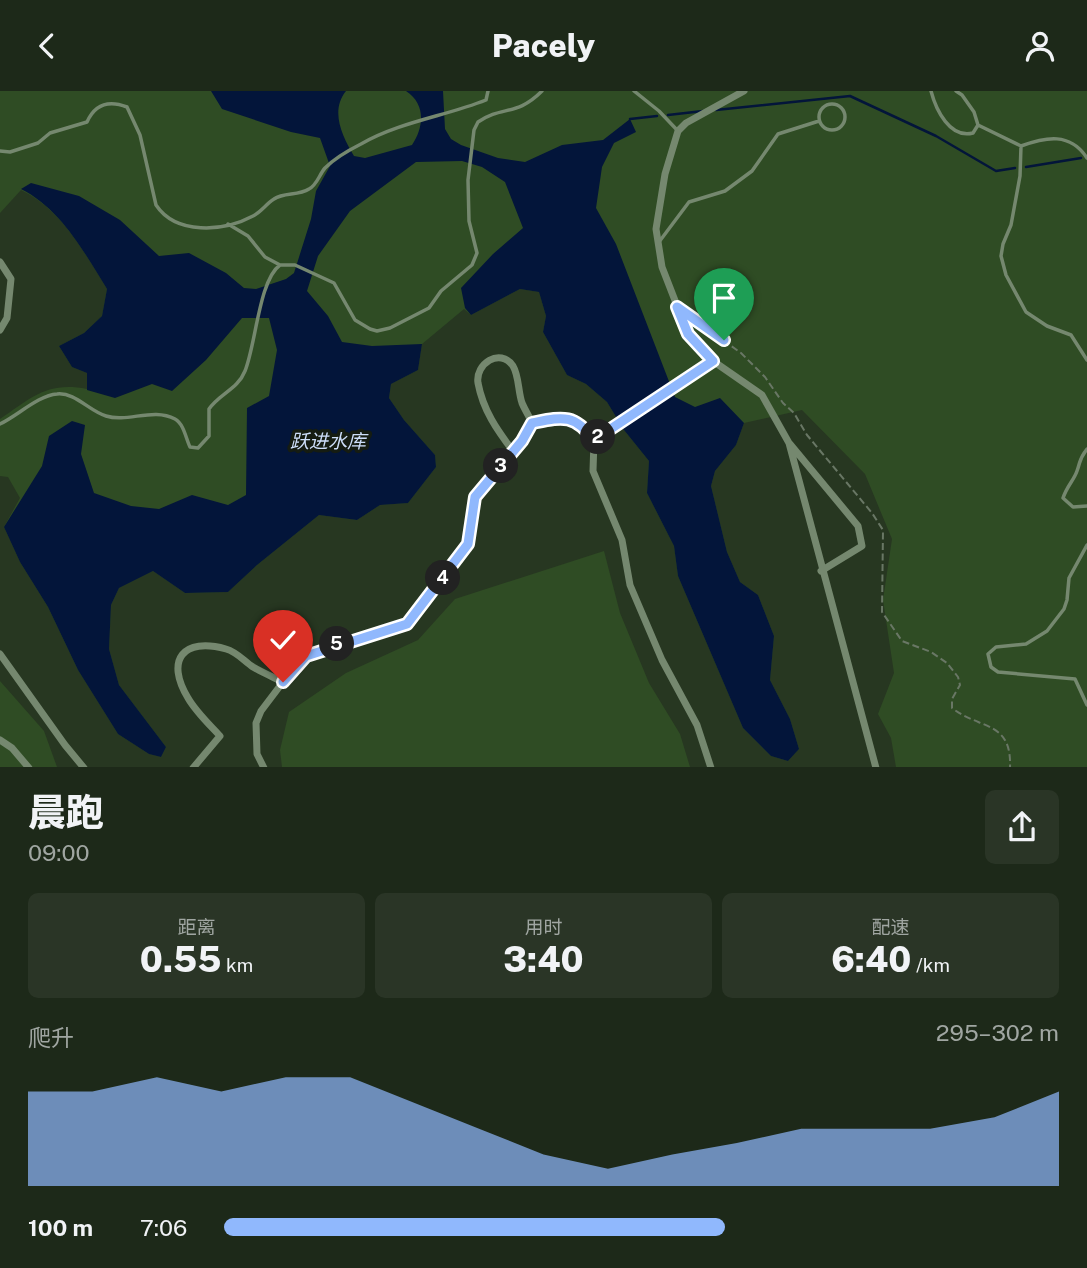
<!DOCTYPE html>
<html lang="zh">
<meta charset="utf-8">
<style>
body{margin:0;font-family:"Public Sans","Noto Sans SC",sans-serif;background:#2a3526;color:#f1f3f6;height:100vh;display:flex;flex-direction:column;font-size:26px;white-space:nowrap}
*{box-sizing:border-box;margin:0}
p{font-size:23px;color:#a0a6a2}
.icon{flex:none;width:38px;height:38px;fill:none;stroke:currentColor;stroke-width:2;stroke-linecap:round;stroke-linejoin:round}
.map{position:relative;height:676px;overflow:hidden}
.panel{display:flex;flex-direction:column;background:#1d2919;flex:1}
.panel>*{flex:none}
.pin{position:absolute;display:grid;place-items:center;width:60px;height:60px;color:#fff;margin:-72px -30px;border-radius:50% 50% 50% 0;rotate:-45deg;box-shadow:0 0 7px #0007}
.pin .icon{rotate:45deg}
.km{position:absolute;width:35px;height:35px;margin:-18px;border-radius:50%;background:#222;color:#fff;font-size:19px;line-height:35px;text-align:center}
.round{display:grid;place-items:center;flex:none;width:74px;height:74px;border-radius:10px;background:#2a3526}
.headline{display:flex;align-items:center;justify-content:space-between;height:119px;padding:0 28px}
h1{font-size:38px;font-weight:800;line-height:52px}
.figures{display:grid;grid-template-columns:repeat(3,1fr);gap:10px;height:119px;padding:7px 28px}
.figures div{display:grid;align-content:center;border-radius:10px;background:#2a3526;text-align:center}
.figures b{font-size:35px;font-weight:800}
.figures small{font-size:19px;font-weight:400}
.figures p{font-size:19px}
.chart{height:196px;padding:14px 28px}
.chart p{display:flex;justify-content:space-between}
.chart svg{width:100%;height:126px;margin-top:7px;fill:#90b8fd;opacity:.7}
ul{padding:0 28px;list-style:none;font-size:23px}
li{display:grid;grid-template-columns:112px 84px 1fr;align-items:center;height:52px}
li i{height:18px;border-radius:9px;background:#90b8fd}
header{display:flex;justify-content:space-between;align-items:center;height:91px;padding:0 28px;background:#1d2919;font-size:32px;font-weight:800}
.map>svg:first-child{display:block}
.green{fill:#2f4c24}
.water{fill:#03153a}
.lines{fill:none;stroke-linecap:round;stroke-linejoin:round}
.stream{stroke:#03153a;stroke-width:2.5}
.path{stroke:#697765;stroke-width:2;stroke-dasharray:7 3.5;stroke-linecap:butt}
.service{stroke:#75886f;stroke-width:3.5}
.minor{stroke:#75886f;stroke-width:7}
.route-casing{stroke:#fff;stroke-width:14}
.route{stroke:#90b8fd;stroke-width:9}
.labels{text-anchor:middle;stroke-width:7;stroke-linejoin:round;paint-order:stroke}
.water-label{font-size:19px;font-style:italic;fill:#cddef9;stroke:#151c12}
</style>
<header><svg class="icon" aria-label="back" viewBox="0 0 24 24"><path d="M15 5l-7 7 7 7"/></svg>Pacely<svg class="icon" aria-label="person" viewBox="0 0 24 24"><circle cx="12" cy="8" r="4"/><path d="M4 21q1-7 8-7t8 7"/></svg></header>
<div class="map">
<svg width="1087" height="677" viewBox="0 0 1087 677">
<rect width="100%" height="100%" fill="#273721"/>
<path class="green" d="M0 0H1087V676H896L891 647 878 623 894 582 883 509 892 448 865 383 802 319 744 332 736 354 715 380 711 395 727 461 740 491 758 504 774 545 770 589 790 628 799 658 788 670 771 665 743 637 678 485 674 455 647 402 649 370 624 339 607 311 586 293 567 284 543 241 546 225 539 201 520 198 471 224 464 218 422 253 418 279 391 293 389 307 404 329 435 364 436 376 408 412 380 414 357 429 319 424 257 474 228 501 185 502 153 480 119 497 111 514 109 558 119 594 166 656 161 666 149 663 118 643 78 579 48 516 20 471 4 436 20 407 8 386 0 385V328C31 307 47 290 87 298V282L72 276 59 255 84 242 102 225 107 198C84 161 61 118 21 99L0 122Z
M604 460 620 522 649 592 680 643 690 676H282L280 659 289 621 346 582 418 549 455 508Z
M0 590 44 640 57 676H0Z"/>
<path class="water" d="M211 0H346C330 20 342 45 354 65L365 67 412 54C424 36 426 13 406 0H443L445 38 451 48 461 54 498 67 525 71 562 54 603 49 630 28 636 41 614 52 602 76 596 117 616 153 675 306 695 316 720 307 744 332 736 354 715 380 711 395 727 461 740 491 758 504 774 545 770 589 790 628 799 658 788 670 771 665 743 637 678 485 674 455 647 402 649 370 624 339 607 311 586 293 567 284 543 241 546 225 539 201 520 198 471 224 465 217 461 197 493 163 523 137 505 91 482 76 462 70 416 71 350 120 318 165 307 200 328 225 342 251 372 255 422 253 418 279 391 293 389 307 404 329 435 364 436 376 408 412 380 414 357 429 319 424 257 474 228 501 185 502 153 480 119 497 111 514 109 558 119 594 166 656 161 666 149 663 118 643 78 579 48 516 20 471 4 436 42 375 49 345 72 330 85 334 81 363 94 402 131 415 159 418 192 404 228 414 246 404 247 317 269 305 277 259 269 227H242L206 269 172 300 152 293 115 307 87 299V282L72 276 59 255 84 242 102 225 107 198C84 161 61 118 21 98L31 92 79 105 120 129 159 165 189 162 226 182 244 197 256 198 286 188 294 182 311 128 316 100 330 75 320 47 291 41 222 18Z"/>
<g class="lines">
<path class="stream" d="M716 19 850 5 936 45 996 80 1015 77
M668 24 703 20
M630 28 657 25
M1026 76 1081 67"/>
<path class="path" d="M689 225 741 262 765 286 783 312 794 322 807 344 872 422 883 439 882 521 902 550 931 561 947 572 958 586 960 594 952 608V617C980 639 1012 629 1010 677"/>
<path class="service" d="M634 0 659 20 678 40
M931 0C936 19 950 48 973 42L978 34
M956 0 962 4 974 21 978 34 1021 55C1046 46 1070 41 1087 67
M819 26a13 13 0 1 1 26 0a13 13 0 1 1-26 0Z
M1021 55 1020 85 1011 134 1003 153 1001 165 1006 184 1026 221 1047 235 1071 244 1087 269
M0 60 10 61 38 52 50 42 87 31C95 13 109 9 127 16L140 44 156 114C176 144 223 141 253 125 261 121 266 113 274 108 284 101 298 105 309 98 317 94 319 84 325 77 334 68 349 59 361 53 399 31 446 25 486 9L488 0
M228 133 248 145 265 166 280 174
M659 151 689 111 725 100 752 80 778 43 819 30
M0 333C17 325 39 304 57 303 75 301 89 320 106 325 128 332 153 316 175 328 184 333 186 348 190 356L198 357 209 345V318C219 303 238 298 245 280 256 253 259 189 280 174H295L334 192 355 229 370 238 377 240 390 237 429 217 441 200 472 174 477 162 469 130 468 89 474 39 478 31C503 14 516 26 542 0
M1087 358C1079 368 1081 369 1077 380 1074 389 1067 395 1063 407L1073 416 1087 415
M1087 454 1069 487 1067 509 1064 518 1047 540 1026 553 996 556 988 563 991 576 998 581 1075 588 1087 614"/>
<path class="minor" d="M744 0 686 32 678 40 665 83 656 138 662 176 688 243 713 270 762 304 789 352 876 677
M0 171 11 188 7 227 0 239
M594 349 713 270
M790 353 858 435 862 455 821 480
M513 360C497 339 483 319 478 292 475 273 500 256 513 275 519 285 518 300 522 312 525 319 529 325 532 332
M0 563 65 654 84 677
M0 649 12 657 29 677
M193 677 220 645C209 633 196 621 188 607 165 569 183 546 226 558 237 561 244 570 253 576 263 582 273 586 283 591
M264 677 257 663 256 632 261 620 283 591 306 565 342 552 407 533 468 453 475 406 522 350 532 332 562 326 583 335 594 349 593 380 622 449 630 494 662 569 697 634 711 677"/>
</g>
<g class="lines">
<g class="route-casing">
<path id="route" d="M283 591 306 565 407 533 468 453 475 406 522 350 532 332C562 326 574 322 594 349L713 270 688 243 677 216 724 249"/>
</g>
<use href="#route" class="route"/>
</g>
<g class="labels">
<g class="water-label">
<text x="328" y="357">跃进水库</text>
</g>
</g>
</svg>
<div class="pin" style="left:724px;top:249px;background:#1e9e55"><svg class="icon" aria-label="arrive" viewBox="0 0 24 24"><path d="M6 21V4h12l-3 4 3 4H6"/></svg></div>
<div class="pin" style="left:283px;top:591px;background:#d93025"><svg class="icon" aria-label="check" viewBox="0 0 24 24"><path d="M5 12l5 5 9-10"/></svg></div>
<b class="km" style="left:598px;top:346px">2</b>
<b class="km" style="left:501px;top:375px">3</b>
<b class="km" style="left:443px;top:487px">4</b>
<b class="km" style="left:337px;top:553px">5</b>
</div>
<section class="panel">
<div class="headline"><div><h1>晨跑</h1><p>09:00</p></div><a class="round"><svg class="icon" aria-label="share" viewBox="0 0 24 24"><path d="M12 15V3M7 8l5-5 5 5M5 13v7h14v-7"/></svg></a></div>
<div class="figures">
<div><p>距离</p><b>0.55<small> km</small></b></div>
<div><p>用时</p><b>3:40</b></div>
<div><p>配速</p><b>6:40<small> /km</small></b></div>
</div>
<div class="chart"><p><span>爬升</span>295–302 m</p>
<svg viewBox="0 0 160 44" preserveAspectRatio="none"><path d="M0 44V11L10 11L20 6L30 11L40 6L50 6L60 15L70 24L80 33L90 38L100 33L110 29L120 24L130 24L140 24L150 20L160 11V44z"/></svg>
</div>
<ul>
<li><b>100 m</b>7:06<i style="width:60%"></i></li>
</ul>
</section>
